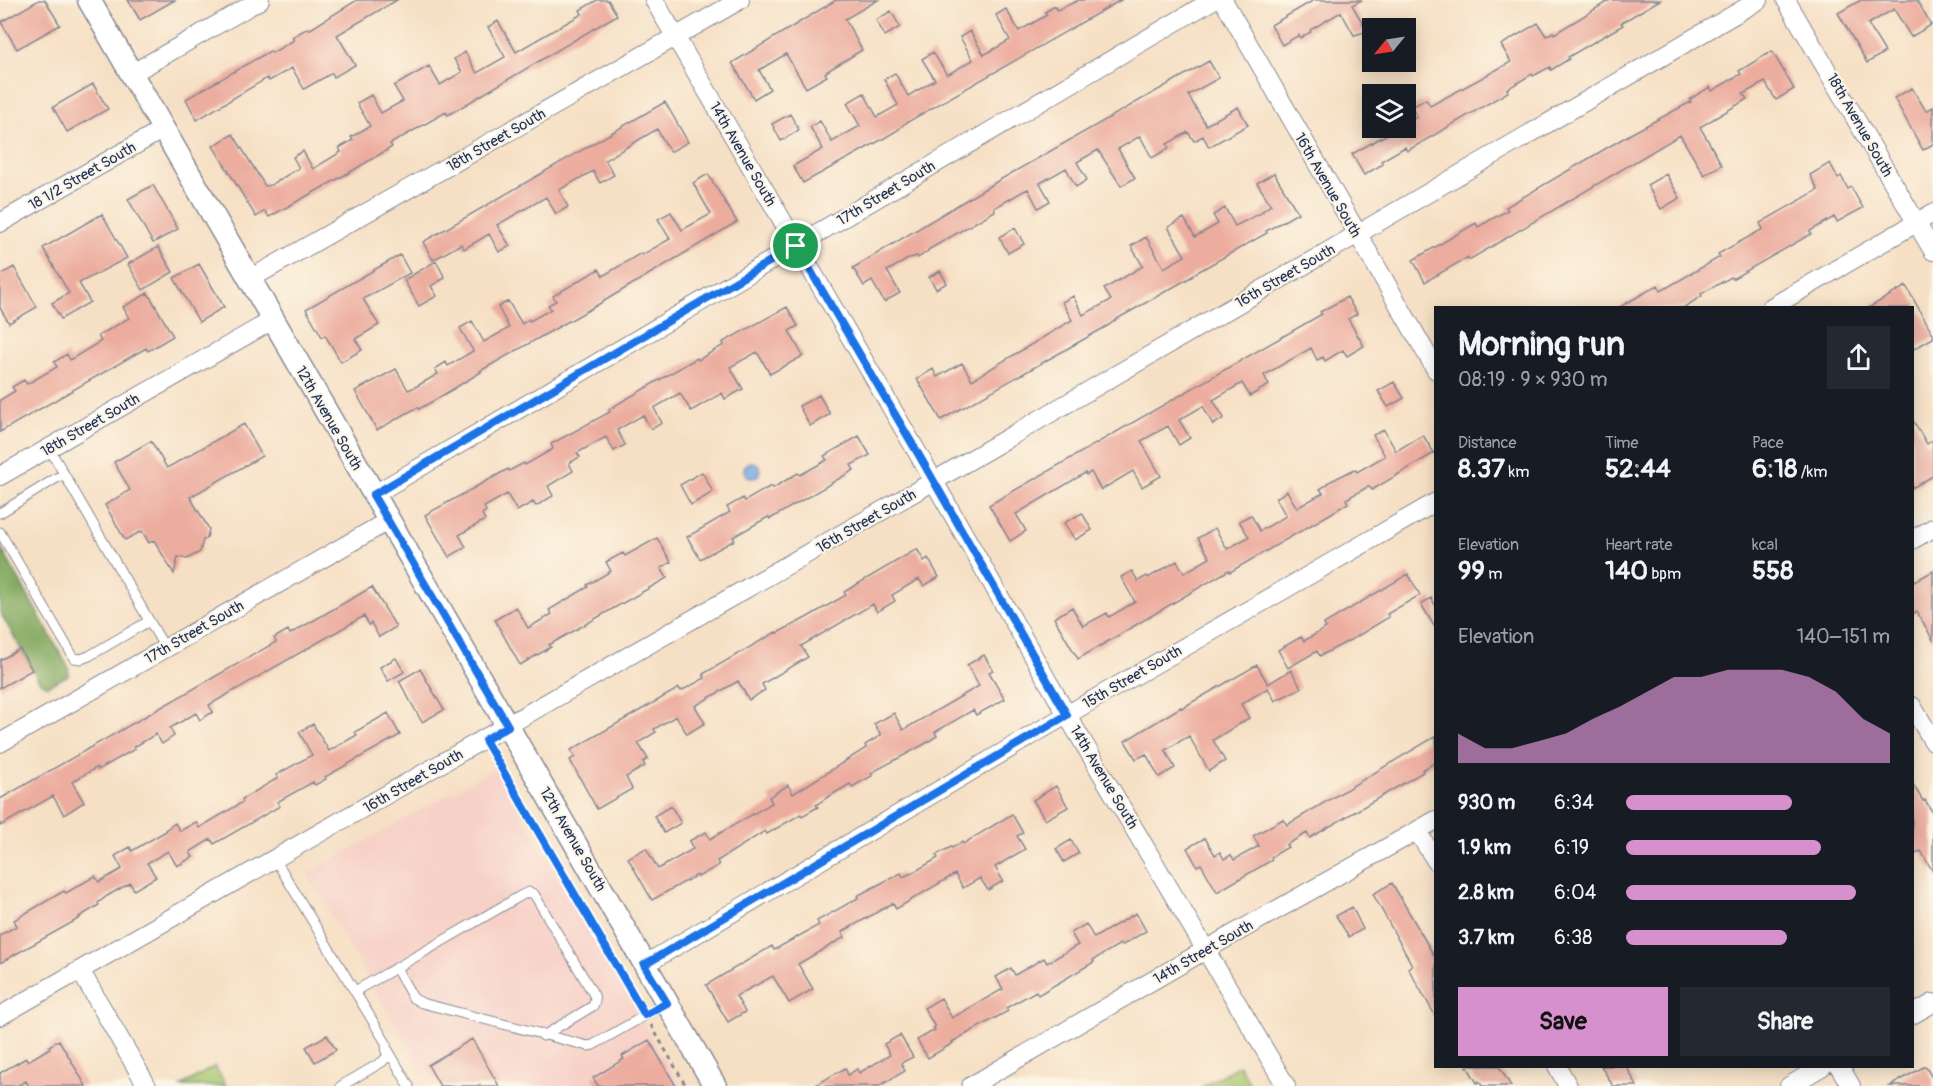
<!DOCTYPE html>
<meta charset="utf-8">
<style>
body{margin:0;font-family:Pangolin,sans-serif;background:#242831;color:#f1f3f6;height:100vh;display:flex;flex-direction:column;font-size:22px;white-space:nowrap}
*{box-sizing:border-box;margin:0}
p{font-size:20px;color:#9ea1a6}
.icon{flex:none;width:33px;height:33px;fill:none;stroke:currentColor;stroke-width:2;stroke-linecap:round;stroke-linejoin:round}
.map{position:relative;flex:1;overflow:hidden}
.panel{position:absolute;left:1434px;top:306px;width:480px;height:762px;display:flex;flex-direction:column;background:#171b24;border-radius:0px;box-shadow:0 3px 15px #0003}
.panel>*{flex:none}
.needle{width:39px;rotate:240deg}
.controls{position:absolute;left:1362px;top:18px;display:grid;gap:12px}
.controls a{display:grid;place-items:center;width:54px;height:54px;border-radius:0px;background:#171b24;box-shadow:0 3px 15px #0003;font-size:30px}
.pin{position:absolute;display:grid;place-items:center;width:51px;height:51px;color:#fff;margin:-26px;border:3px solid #fff;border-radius:50%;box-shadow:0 2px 6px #0007}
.round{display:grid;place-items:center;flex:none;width:63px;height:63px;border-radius:0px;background:#242831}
.summary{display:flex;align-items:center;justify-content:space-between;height:102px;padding:0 24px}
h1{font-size:33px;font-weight:800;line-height:45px}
.stats{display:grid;grid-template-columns:repeat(3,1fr);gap:9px;height:102px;padding:6px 24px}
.stats div{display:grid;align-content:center}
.stats b{font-size:26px;font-weight:800}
.stats small{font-size:16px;font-weight:400}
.stats p{font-size:16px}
.chart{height:168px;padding:12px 24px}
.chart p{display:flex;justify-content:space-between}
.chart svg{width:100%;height:108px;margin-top:6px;fill:#d690ce;opacity:.7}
.action{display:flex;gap:12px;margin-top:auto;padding:12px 24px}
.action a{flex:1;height:69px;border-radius:0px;background:#d690ce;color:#111;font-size:24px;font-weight:800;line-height:69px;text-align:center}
.action a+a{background:#242831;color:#f1f3f6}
ul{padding:0 24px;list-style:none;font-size:20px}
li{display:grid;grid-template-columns:96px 72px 1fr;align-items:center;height:45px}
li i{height:15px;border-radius:8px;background:#d690ce}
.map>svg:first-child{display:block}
.built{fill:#f7d1c8}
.green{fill:#a5c56d;stroke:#607a66;stroke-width:1.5}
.forest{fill:#84aa60;stroke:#506c5f;stroke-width:1.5}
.water{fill:#75a7e1;stroke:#486ba0;stroke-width:1.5}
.building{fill:#ecac9e}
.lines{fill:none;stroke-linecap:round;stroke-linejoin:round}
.service-casing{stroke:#888892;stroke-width:11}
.minor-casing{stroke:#888892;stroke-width:20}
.tertiary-casing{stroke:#888892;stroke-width:25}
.path{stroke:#888892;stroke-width:3;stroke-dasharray:4.5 4.5;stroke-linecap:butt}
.service{stroke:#fff;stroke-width:9}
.minor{stroke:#fff;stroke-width:18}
.tertiary{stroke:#fff;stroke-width:22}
.route-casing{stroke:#fff;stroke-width:12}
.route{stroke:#1a73e8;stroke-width:8}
.labels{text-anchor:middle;stroke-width:4.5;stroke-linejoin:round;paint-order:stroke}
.street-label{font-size:15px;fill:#1b2f5e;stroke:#fcf5e5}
</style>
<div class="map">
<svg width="1933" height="1086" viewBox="0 0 1933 1086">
<rect width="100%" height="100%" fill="#fcf5e5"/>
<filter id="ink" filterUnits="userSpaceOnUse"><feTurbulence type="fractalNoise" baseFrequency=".0167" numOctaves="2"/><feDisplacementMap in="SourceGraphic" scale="12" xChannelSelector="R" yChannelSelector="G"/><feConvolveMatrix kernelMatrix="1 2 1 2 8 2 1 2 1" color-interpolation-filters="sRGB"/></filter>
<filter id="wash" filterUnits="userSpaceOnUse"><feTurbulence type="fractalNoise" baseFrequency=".008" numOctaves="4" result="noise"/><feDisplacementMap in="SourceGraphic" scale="24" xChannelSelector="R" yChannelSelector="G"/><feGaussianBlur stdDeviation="1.35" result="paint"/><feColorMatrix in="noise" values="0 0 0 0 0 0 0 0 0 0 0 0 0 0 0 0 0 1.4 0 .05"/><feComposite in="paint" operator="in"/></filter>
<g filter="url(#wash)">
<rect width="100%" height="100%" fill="#f6e0c5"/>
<path class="built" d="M495 768 680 1086H431L307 874Z"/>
<path class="green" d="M1239 1065 1251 1086H1203Z
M215 1066 226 1086H181Z"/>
<path class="forest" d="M0 546 68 667 69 675 47 686 39 681 0 612Z"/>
<path class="water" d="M744 470a8 8 0 1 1 16 0a8 8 0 1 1-16 0Z"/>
<g id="blocks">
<path class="building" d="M39 0H45L60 25 17 49 1 22Z
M128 0H175L140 20Z
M357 0H397L337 35 355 65 334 77 332 73 304 89 292 68 269 81 267 78 197 120 186 99 270 51 272 53 294 40 292 37 308 28 309 30Z
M597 0H608L617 15 448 115 446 112 390 144 392 147 352 171 269 217 265 211 256 217 213 146 233 134 265 186 271 185 299 168 293 157 303 151 313 169 341 152 339 148 353 140 351 137 370 126 357 103 371 95 381 113 403 101 394 86 429 66 440 85 462 72 454 59 465 52 477 73 505 57 488 27 498 21 516 52 582 14 580 10Z
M836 0H878L845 19 862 50 834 67 825 73 827 76 806 88 786 54 759 70 770 89 754 99 732 63Z
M1079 0H1121L904 124 898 130 881 140 803 183 793 166 823 149 810 127 820 121 832 142 860 126 847 103 864 93 877 117 898 105 884 79 895 73 908 96 935 80 922 59 933 52 947 75 973 60 960 37 970 31 984 55 1010 40 996 15 1006 9 1019 31 1047 15 1045 12 1055 6 1057 10Z
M1314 0H1362L1352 5 1365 27V32L1354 35 1341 12 1310 30 1311 32 1300 38 1299 35 1282 45 1271 25Z
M1610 0H1660L1621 23 1623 25 1568 57 1569 59 1551 70 1550 67 1533 76 1532 74 1507 89 1508 92 1407 151 1405 147 1381 161 1383 164 1364 175 1352 154 1398 128H1406V123L1417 117 1412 107 1426 99 1430 106 1511 62 1501 45 1538 23 1546 36 1553 32 1554 34Z
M1861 0H1917L1931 25 1911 37 1894 9 1868 24 1885 52 1867 63 1838 13Z
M891 11 900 27 885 36 876 20Z
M1772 51 1794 89 1776 100 1765 82 1743 94 1747 99 1700 127 1722 165 1704 175 1680 135 1469 260 1468 257 1425 282 1413 260 1476 223 1478 227 1508 210 1506 207 1634 132 1691 102 1690 99 1710 87 1712 91 1741 74 1739 71Z
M1209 61 1219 78 1188 95 1206 125 1238 107 1248 125 1209 147 1203 136 1194 141 1188 132 1167 144 1169 148 1152 158 1140 136 1118 149 1135 178 1121 186 1098 150 1077 162 1087 180 1076 187 1066 168 1040 183 1050 201 1038 208 1028 189 1022 192 994 208 995 211 928 250V251L918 258 917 256 910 258 887 271 900 293 884 302 872 281 864 286 853 268 996 182Z
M93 84 108 109 67 132 53 107Z
M1912 88 1926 111 1933 107V144L1923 150 1894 98Z
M665 102 688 142 670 152 657 129 605 160 614 175 600 183 593 171 559 190 568 207 556 214 546 197 497 225 510 246 499 252 489 234 464 249 461 244 433 260 423 242Z
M790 114 799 130 781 141 772 124Z
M1830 163 1838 178 1841 176 1848 189 1851 187 1863 208 1837 222 1834 217 1810 231 1811 234 1732 279 1731 277 1701 294 1702 296 1683 308H1618L1658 285 1661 291 1720 257 1718 254 1763 229 1760 223 1818 190 1810 175Z
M1274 173 1298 213 1266 231 1267 233 1192 275 1193 276 1117 319 1109 325 941 420 917 379 933 369 937 377 962 363 972 380 1072 320 1062 302 1073 296 1083 315 1111 300 1104 289 1143 266 1131 246 1146 237 1164 268 1185 256 1168 227 1184 218 1195 237 1218 224 1213 215 1225 208 1235 226 1263 212 1262 211 1271 205 1257 183Z
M708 174 737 222 594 307 480 371 481 372 435 400 419 409 418 407 377 430 355 391 396 369 408 390 417 386 438 374 435 369 446 362 448 366 473 351 460 328 472 321 484 342 509 328 498 307 508 301 522 324 529 319 530 321 551 309 548 305 556 301 553 296 599 269 603 276 641 253 642 255 670 239 658 219 671 212 682 230 711 214 693 183Z
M1666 174 1680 198 1661 209 1647 185Z
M153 185 178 229 153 243 128 199Z
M102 214 127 258 79 283 90 302 61 319 52 303 69 293 43 248Z
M1015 228 1024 244 1008 253 999 237Z
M158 247 173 272 143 290 128 264Z
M400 255 410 273 363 299 379 325 355 339 362 350 341 362 325 335 322 337 306 309Z
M436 261 445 278 431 286 437 296 419 306 404 280Z
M199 264 224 307 199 322 174 278Z
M14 267 37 307 9 323 0 308V275Z
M940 271 947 283 936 289 929 277Z
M1906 286 1933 334V338L1912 350V308H1868Z
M148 293 173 336 148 351 146 348 0 432V400L15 391 12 387 24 380 27 384 57 367 54 362 67 354 70 360 101 341 98 336 129 318 123 307Z
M1347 297 1357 314 1348 319 1364 346 1347 356 1343 350 1325 361 1323 357 1317 360 1311 348 1264 375 1269 385 1250 396 1242 383 1213 400 1224 418 1213 425 1203 406 1179 420 1190 438 1179 445 1168 426 1141 441 1161 476 1142 487 1133 471 1101 490 1091 472 1086 475 1085 473 1016 514 1026 531 1010 541 989 505 1322 314 1320 312Z
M787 307 798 326 789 331 803 356 770 374 757 352 730 367 743 389 725 399 722 393 691 411 680 393 654 408 662 423 651 429 643 415 617 430 625 445 614 451 606 437 577 453 580 457 569 463 573 471 548 486 553 496 536 506 533 502 517 511 507 494 484 507 486 511 482 514 485 520 459 535 466 547 449 557 425 515 508 469 509 471 524 463 525 465 553 449 551 444 610 412 609 409 697 358 698 360 724 345 723 342Z
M1394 382 1404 398 1388 407 1378 391Z
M819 395 830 414 810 426 799 406Z
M1912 419 1927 444 1933 440V476L1912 488Z
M244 424 262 456 190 497 209 529 207 538 203 540 200 552 187 559 178 557 174 574 154 540 149 543 142 531 125 540 105 505 130 490 114 462 151 441 167 468Z
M1384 430 1396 451 1423 435 1434 453 1372 490 1369 486 1346 499 1348 503 1330 514 1230 572 1229 570 1078 659 1054 618 1072 607 1083 626 1107 613 1109 617 1135 602 1121 577 1132 571 1138 581 1147 576 1148 578 1177 561 1184 573 1210 558 1198 538 1215 528 1227 549 1249 537 1239 521 1251 515 1260 531 1286 516 1276 498 1287 491 1297 508 1323 493 1320 489 1328 484 1327 483 1355 469 1357 472 1385 456 1373 435Z
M859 436 870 455 851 465 854 470 770 519 768 517 733 537 735 540 700 559 687 537 730 512 727 507 743 498 745 501 771 486 773 488 798 473 800 475 827 460 824 456Z
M702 472 713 492 691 505 680 485Z
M1082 513 1092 530 1075 540 1064 523Z
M657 538 671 562 661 568 667 578 549 645 551 647 520 665 495 620 516 607 528 628 552 614 549 610 588 587 587 585 611 571 606 562 623 553 625 556Z
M917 549 924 561 928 558 939 577 924 586 919 579 892 595 895 601 877 612 873 604 801 646 808 657 762 684 765 690 749 700 738 681 695 706 705 723 687 734 676 716 654 729 656 732 638 743 648 759 643 762 645 766 626 777 632 789 597 809 570 760 575 757 571 750 679 688 681 691 705 678 703 674 776 632 777 633 806 618 846 595 844 592Z
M1933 571V640L1917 612 1912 614V583Z
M1408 574 1420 595 1387 614 1389 617 1356 637 1320 656 1317 651 1288 668 1278 650 1301 637 1304 641 1326 628 1324 624Z
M372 587 396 627 379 637 371 623 369 625 364 616 209 705 213 712 200 720 196 713 170 728 174 736 162 744 156 734 134 747 135 749 98 770 97 767 72 782 84 802 64 815 53 796 0 826V799L276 642 274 638 288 630 290 634Z
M1431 598 1436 606V629L1421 604Z
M20 649 32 670 0 688V660Z
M984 655 993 670 989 672 1005 699 976 715 973 710 935 732 937 736 923 745 871 773 872 776 852 787 850 784 828 797 816 805 818 807 802 816 801 814 767 834 765 831 717 861 719 865 698 877 697 875 652 900 628 858 646 848 658 869 693 849 689 841 706 832 710 839 772 803 769 797 788 785 793 794 866 748 865 745 881 735 874 724 894 713 903 730 979 686 967 665Z
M396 658 404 672 388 681 380 667Z
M1257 665 1268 684 1291 670 1301 688 1275 701 1268 688 1241 704 1249 718 1213 740 1225 761 1209 771 1189 736 1165 750 1175 768 1159 777 1146 754 1136 759 1125 741 1181 707 1182 708Z
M420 669 444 710 422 722 399 681Z
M388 713 400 735 325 777 326 779 315 785 313 782 277 802 280 806 214 844 211 839 190 852 193 857 177 866 168 851 147 863 156 877 134 890 130 883 107 896 98 903 99 905 79 917 80 918 0 963V935L17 926 14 920 64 891 66 893 95 876 99 882 122 869 115 856 130 847 132 851 166 831 165 830 175 823 180 831 196 822 199 828 243 802 242 799 278 778 276 775 312 755 299 732 313 724 329 751 357 735 355 732Z
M1436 736V762L1422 770 1423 772 1310 838 1307 833 1286 845 1288 847 1271 857 1272 860 1217 892 1201 864 1197 866 1187 848 1205 838 1215 855 1220 852 1224 859 1231 855 1234 860 1259 846 1253 836 1283 819 1287 825Z
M1912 783 1923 801 1925 800 1933 813V872L1921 851 1916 853 1912 847Z
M1056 786 1068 807 1045 820 1033 800Z
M671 806 681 823 664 833 654 816Z
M1012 814 1023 833 1017 836 1025 849 995 867 1003 881 988 890 980 878 963 888 955 874 896 909 893 903 842 932 845 937 798 964 813 989 789 1003 773 976 736 996 745 1012 728 1022 706 985 772 946 774 950 819 925 817 921 858 898 857 896 872 888 901 873 903 877 914 872 938 858 936 855 951 847 952 848 962 842 963 844Z
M1071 840 1079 853 1064 862 1056 849Z
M1392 883 1436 959V1017L1408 968 1412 965 1373 894Z
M1352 907 1363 929 1349 937 1336 916Z
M1136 913 1146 931 1121 946 1120 944 1093 960 1094 962 1038 995 1036 991 1006 1008 1008 1011 952 1042 953 1043 928 1058 917 1040 935 1030 933 1028 935 1027 924 1008 941 998 952 1018 1003 989 996 977 1011 968 1015 975 1044 958 1047 963 1078 945 1071 933 1086 924 1094 938Z
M327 1035 336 1050 315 1062 306 1047Z
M900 1035 913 1057 901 1063 905 1071 879 1086H814L845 1068 848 1075 857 1069 859 1073 890 1055 884 1044Z
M472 1039 499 1086H440L428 1065Z
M59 1040 86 1086H29L26 1081 17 1086H0V1073L26 1058 28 1061 50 1048 49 1046Z
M649 1040 676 1086H598L593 1078 624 1059 622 1056Z
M1467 1066H1499L1511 1086H1482L1479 1081 1477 1083Z
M1601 1066H1626L1637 1086H1613Z
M1925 1066 1933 1079V1086H1890Z"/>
</g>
</g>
<g filter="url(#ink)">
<use href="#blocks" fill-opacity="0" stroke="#888892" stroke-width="1.5"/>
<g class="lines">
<g class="service-casing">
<path id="service" d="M49 448 165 648
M0 513 63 474
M0 532 74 658 81 659 89 656 149 621
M275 859 386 1043 387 1057 382 1062 341 1086
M396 968 522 895 529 892 534 894 594 995 595 1001 593 1006 543 1036
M355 991 396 968 413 998 422 1003 588 1046 593 1045 667 1003
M388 1050 409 1086"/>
</g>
<g class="minor-casing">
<path id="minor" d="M654 0 920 457 1067 715 1286 1086
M1223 0 1436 370
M1786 0 1933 251
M131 74 260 0
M0 223 163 129
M250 279 740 0
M1770 308 1933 213
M0 476 273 320
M373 495 1213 0
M1912 540 1933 528
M1912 706 1933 741
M0 743 388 521
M1417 831 1436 861
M644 965 1044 728 1436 502
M80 970 147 1086
M1912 1015 1933 1003
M0 1016 934 481 1759 0
M1557 1066 1568 1086
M1839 1066 1851 1086
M971 1086 1207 949 1436 820
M1789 1086 1823 1066"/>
</g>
<g class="tertiary-casing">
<path id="tertiary" d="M89 0 715 1086"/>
</g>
<path class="path" d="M493 753 640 1007
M651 1025 686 1086"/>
<use href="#service" class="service"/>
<use href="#minor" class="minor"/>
<use href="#tertiary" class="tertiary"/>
</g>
</g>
<g class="lines" filter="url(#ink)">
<g class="route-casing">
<path id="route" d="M796 246 920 457 1067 715 644 965 667 1003 645 1015 485 740 508 726 373 495Z"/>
</g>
<use href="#route" class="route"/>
</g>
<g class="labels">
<g class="street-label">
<text transform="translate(1860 125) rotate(60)" y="5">18th Avenue South</text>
<text transform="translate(496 140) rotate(-30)" y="5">18th Street South</text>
<text transform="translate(743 154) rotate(60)" y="5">14th Avenue South</text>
<text transform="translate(82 176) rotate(-30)" y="5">18 1/2 Street South</text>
<text transform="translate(1328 185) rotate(60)" y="5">16th Avenue South</text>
<text transform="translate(886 193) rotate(-31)" y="5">17th Street South</text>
<text transform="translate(1285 276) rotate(-30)" y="5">16th Street South</text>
<text transform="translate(329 418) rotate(60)" y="5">12th Avenue South</text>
<text transform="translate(90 425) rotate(-30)" y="5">18th Street South</text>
<text transform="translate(866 521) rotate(-30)" y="5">16th Street South</text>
<text transform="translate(194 632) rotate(-30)" y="5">17th Street South</text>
<text transform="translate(1132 677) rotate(-30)" y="5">15th Street South</text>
<text transform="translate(1104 777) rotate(59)" y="5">14th Avenue South</text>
<text transform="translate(413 781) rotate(-30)" y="5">16th Street South</text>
<text transform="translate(573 839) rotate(60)" y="5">12th Avenue South</text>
<text transform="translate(1203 952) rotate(-30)" y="5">14th Street South</text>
</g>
</g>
</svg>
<div class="controls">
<a><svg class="needle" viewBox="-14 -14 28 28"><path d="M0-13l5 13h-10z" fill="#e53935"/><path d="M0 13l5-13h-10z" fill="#9ea1a6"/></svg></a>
<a><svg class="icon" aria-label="layers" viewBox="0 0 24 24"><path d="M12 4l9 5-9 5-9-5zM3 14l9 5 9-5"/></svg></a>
</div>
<div class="pin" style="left:796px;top:246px;background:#1e9e55"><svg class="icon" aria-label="arrive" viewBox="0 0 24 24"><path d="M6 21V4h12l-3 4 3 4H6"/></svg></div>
<section class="panel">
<div class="summary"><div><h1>Morning run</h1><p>08:19 · 9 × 930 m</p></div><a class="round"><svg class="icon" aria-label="share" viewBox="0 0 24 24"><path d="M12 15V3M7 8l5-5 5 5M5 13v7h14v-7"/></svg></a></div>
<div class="stats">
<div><p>Distance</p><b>8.37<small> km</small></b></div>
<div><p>Time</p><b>52:44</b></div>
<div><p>Pace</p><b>6:18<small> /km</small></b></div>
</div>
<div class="stats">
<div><p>Elevation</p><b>99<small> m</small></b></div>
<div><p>Heart rate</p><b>140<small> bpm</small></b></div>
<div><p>kcal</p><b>558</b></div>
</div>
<div class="chart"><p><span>Elevation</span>140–151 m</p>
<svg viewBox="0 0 160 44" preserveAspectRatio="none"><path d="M0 44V32L10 38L20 38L30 35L40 32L50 26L60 21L70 15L80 9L90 9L100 6L110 6L120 6L130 9L140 15L150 26L160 32V44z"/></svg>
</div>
<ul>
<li><b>930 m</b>6:34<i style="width:63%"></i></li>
<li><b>1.9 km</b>6:19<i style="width:74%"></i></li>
<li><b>2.8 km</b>6:04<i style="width:87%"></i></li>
<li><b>3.7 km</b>6:38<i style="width:61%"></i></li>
</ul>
<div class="action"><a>Save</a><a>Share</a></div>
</section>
</div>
